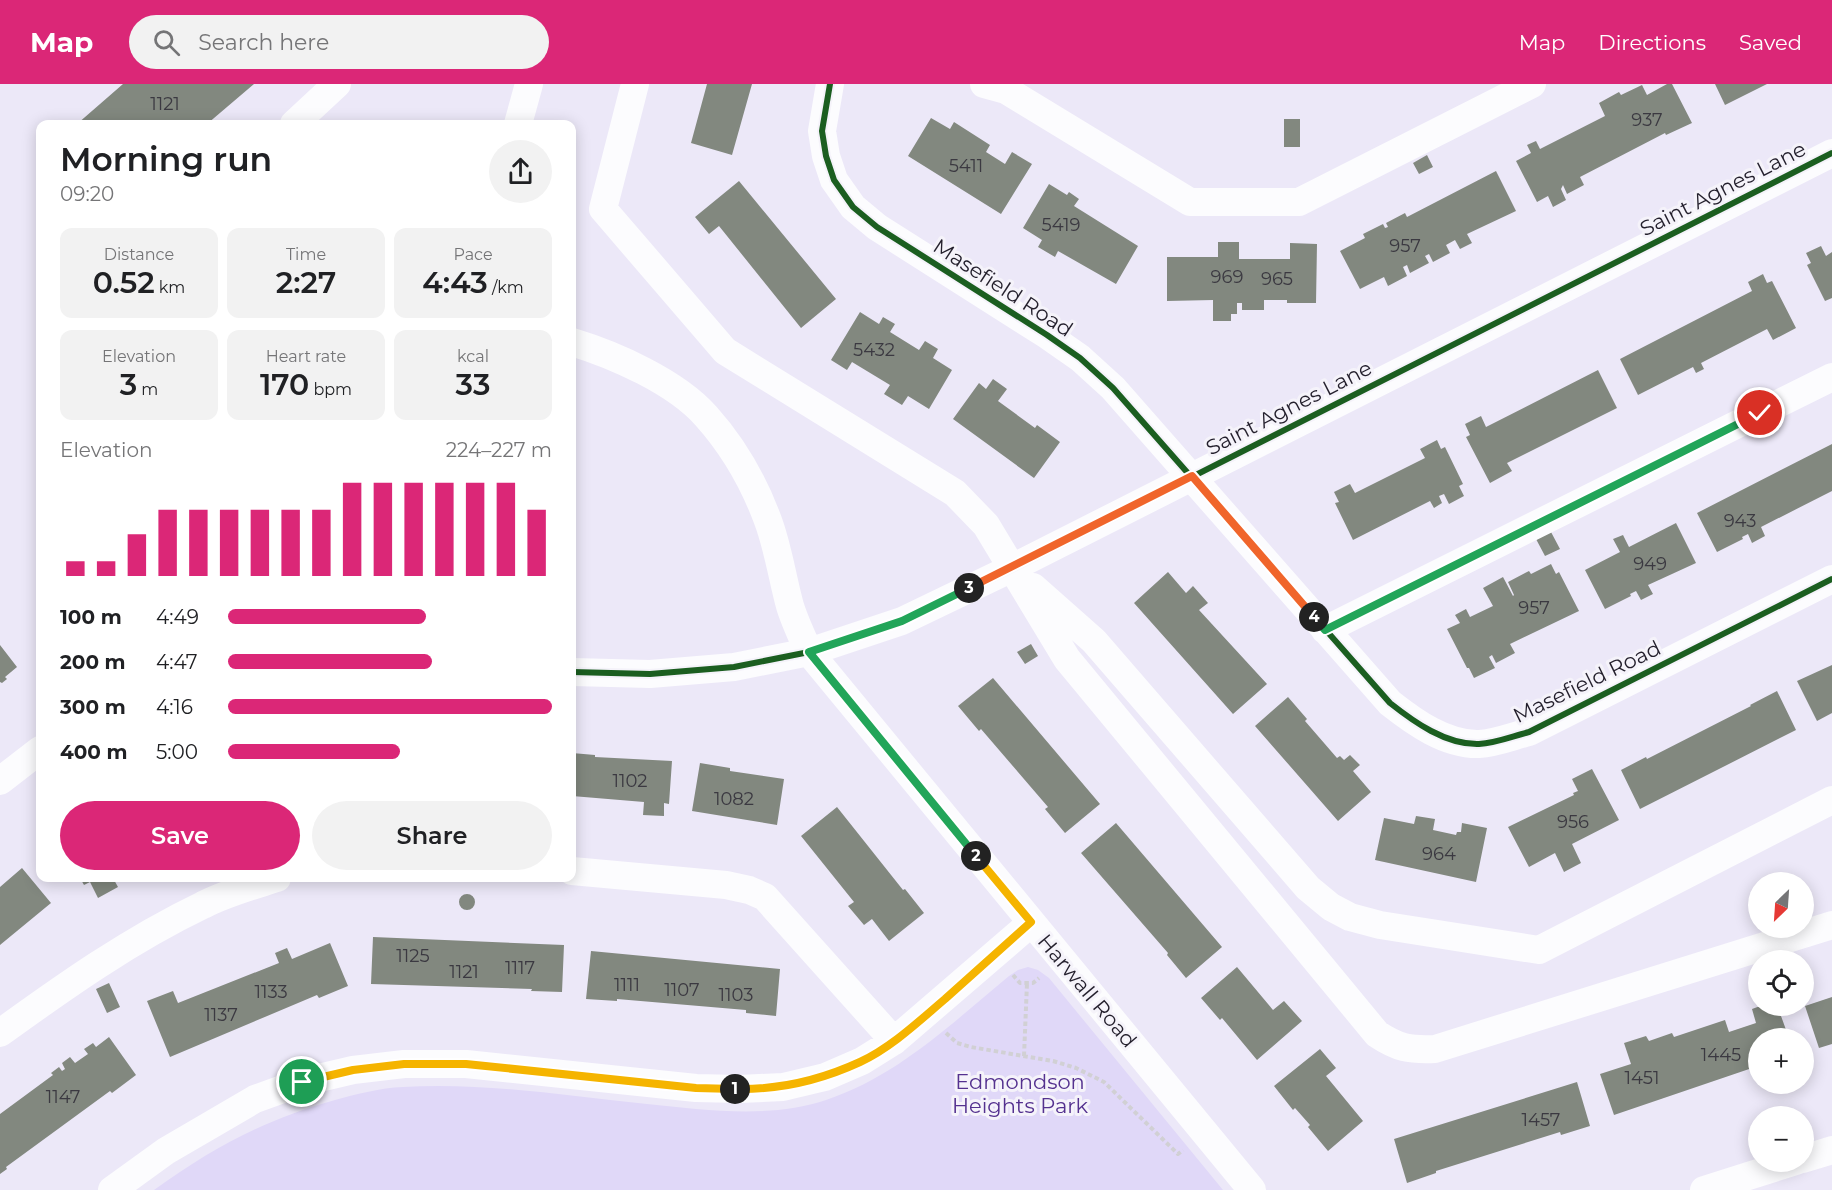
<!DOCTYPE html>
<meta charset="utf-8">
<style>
body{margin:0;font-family:Montserrat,sans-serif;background:#f2f2f2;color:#202124;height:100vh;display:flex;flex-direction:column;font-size:22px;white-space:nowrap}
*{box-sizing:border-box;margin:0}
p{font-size:20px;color:#757577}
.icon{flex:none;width:33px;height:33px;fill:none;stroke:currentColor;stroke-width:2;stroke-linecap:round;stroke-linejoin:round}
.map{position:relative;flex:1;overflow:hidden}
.panel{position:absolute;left:36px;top:36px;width:540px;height:762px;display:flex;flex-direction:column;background:#fff;border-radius:12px;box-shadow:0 3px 15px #0003}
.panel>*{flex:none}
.needle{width:39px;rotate:205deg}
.controls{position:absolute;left:1748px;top:788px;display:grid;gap:12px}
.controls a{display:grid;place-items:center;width:66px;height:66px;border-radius:50%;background:#fff;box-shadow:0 3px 15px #0003;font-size:30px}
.pin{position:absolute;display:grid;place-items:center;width:51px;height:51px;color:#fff;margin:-26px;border:3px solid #fff;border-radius:50%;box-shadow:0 2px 6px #0007}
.km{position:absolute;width:30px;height:30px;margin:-15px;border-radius:50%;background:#222;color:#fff;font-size:16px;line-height:30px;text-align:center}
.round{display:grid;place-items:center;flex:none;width:63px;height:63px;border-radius:32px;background:#f2f2f2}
.overview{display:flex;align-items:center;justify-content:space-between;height:102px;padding:0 24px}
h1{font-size:33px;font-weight:600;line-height:45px}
.figures{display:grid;grid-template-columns:repeat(3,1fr);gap:9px;height:102px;padding:6px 24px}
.figures div{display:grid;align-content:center;border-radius:12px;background:#f2f2f2;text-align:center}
.figures b{font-size:30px;font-weight:600}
.figures small{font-size:16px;font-weight:400}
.figures p{font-size:16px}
.chart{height:168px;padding:12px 24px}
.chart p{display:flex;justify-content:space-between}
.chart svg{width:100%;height:108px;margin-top:6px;stroke:#db2777;stroke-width:6}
.primary-button{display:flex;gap:12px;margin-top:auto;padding:12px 24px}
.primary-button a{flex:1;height:69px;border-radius:36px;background:#db2777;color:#fff;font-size:24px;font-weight:600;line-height:69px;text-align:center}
.primary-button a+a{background:#f2f2f2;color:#202124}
ul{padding:0 24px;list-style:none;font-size:20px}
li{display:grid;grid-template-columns:96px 72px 1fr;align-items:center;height:45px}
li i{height:15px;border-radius:8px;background:#db2777}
header{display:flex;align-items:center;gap:36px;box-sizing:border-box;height:84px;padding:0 30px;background:#db2777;color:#fff}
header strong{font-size:28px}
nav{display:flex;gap:33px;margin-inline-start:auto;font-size:21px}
.search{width:420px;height:54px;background:#f2f2f2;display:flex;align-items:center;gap:15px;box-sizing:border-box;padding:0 21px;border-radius:33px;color:#757577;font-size:22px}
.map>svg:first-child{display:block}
.green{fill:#e0d8f8}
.building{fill:#82887f}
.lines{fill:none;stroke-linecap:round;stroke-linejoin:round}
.path{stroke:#d1d0d4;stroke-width:4;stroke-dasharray:4.5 3;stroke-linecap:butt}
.minor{stroke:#fcfcfe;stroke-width:28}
.cycleway-casing{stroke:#f5f3fa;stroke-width:10}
.cycleway{stroke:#1b5e20;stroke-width:6}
.split-1-casing{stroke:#fff;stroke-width:12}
.split-2-casing{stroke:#fff;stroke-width:12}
.split-3-casing{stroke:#fff;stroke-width:12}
.split-4-casing{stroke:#fff;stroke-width:12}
.split-5-casing{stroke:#fff;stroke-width:12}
.split-1{stroke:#f5b400;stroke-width:8}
.split-2{stroke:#f5b400;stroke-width:8}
.split-3{stroke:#22a559;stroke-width:8}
.split-4{stroke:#f0652b;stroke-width:8}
.split-5{stroke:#22a559;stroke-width:8}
.labels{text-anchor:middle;stroke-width:6;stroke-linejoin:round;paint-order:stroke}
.number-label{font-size:18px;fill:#3b3941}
.street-label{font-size:21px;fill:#231f2c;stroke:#f5f3fa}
.park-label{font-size:21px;fill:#54318f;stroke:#f5f3fa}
</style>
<header>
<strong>Map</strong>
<div class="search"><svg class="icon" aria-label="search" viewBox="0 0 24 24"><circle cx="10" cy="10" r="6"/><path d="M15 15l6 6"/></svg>Search here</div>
<nav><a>Map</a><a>Directions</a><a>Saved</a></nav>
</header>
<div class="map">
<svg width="1832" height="1106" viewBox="0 0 1832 1106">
<rect width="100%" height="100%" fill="#ece8f8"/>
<path class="green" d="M1028 883 1038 886 1049 894 1223 1106H154C214 1063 264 1036 335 1016 357 1010 380 1004 403 1003 484 998 567 1012 647 1020 706 1026 769 1035 826 1016 898 992 952 939 1009 892L1018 886Z"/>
<path class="building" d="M123 0H254L207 40H77Z
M707 0H752L732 71 691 59Z
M1667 0H1672L1692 39 1666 51 1665 49 1580 93 1584 101 1567 110 1563 101 1561 105 1566 116 1553 123 1548 112 1537 118 1516 77 1531 69 1527 61 1536 57 1540 65 1605 32 1599 19 1619 8 1621 11 1642 1 1647 11Z
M1715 0H1767L1725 21Z
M931 34 950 45 954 38 990 61 986 68 1005 80 1012 68 1032 80 1001 130 908 72Z
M1284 35H1300V63H1284Z
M1427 71 1433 83 1419 90 1413 79Z
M1496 87 1516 127 1467 150 1472 159 1460 165 1455 156 1446 161 1450 169 1433 178 1429 170 1425 172 1429 179 1410 189 1407 181 1403 183 1407 192 1388 202 1384 193 1360 205 1340 167 1365 154 1363 150 1383 140 1385 144 1388 143 1386 139 1405 129 1407 133Z
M739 97 836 215 801 244 719 142 709 150 695 133Z
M1049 100 1067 111 1069 108 1079 115 1074 122 1138 162 1116 200 1058 167 1055 173 1038 163 1042 156 1023 144Z
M1218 158H1239V175H1290V159L1317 160 1316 219H1287V216H1264V226H1242V219H1237V230H1231V237H1213V216L1167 217V173H1218Z
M1821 162 1826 172 1832 168V214L1825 217 1807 181 1811 179 1806 169Z
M1763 190 1767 199 1772 197 1796 244 1773 256 1767 245 1701 279 1704 285 1696 289 1693 283 1638 311 1620 275 1752 207 1748 198Z
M860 228 879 240 883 233 895 240 890 248 919 266 925 257 938 265 933 274 952 286 929 325 908 312 902 321 884 310 890 301 852 278 847 286 831 276Z
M1598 286 1617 324 1507 379 1512 387 1490 399 1466 353 1470 351 1465 340 1481 332 1486 343Z
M993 295 1007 305 998 317 1035 344 1037 341 1060 358 1034 394 953 335 979 299 986 305Z
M1437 356 1441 365 1445 363 1463 400 1459 402 1464 412 1449 420 1444 410 1439 412 1442 419 1434 424 1430 417 1353 456 1335 419 1339 418 1334 408 1350 400 1355 409 1425 374 1420 365Z
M1832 360V407L1761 443 1765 452 1752 459 1748 450 1742 453 1743 455 1717 468 1697 429Z
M1676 439 1696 479 1648 501 1653 510 1641 516 1636 507 1630 510 1631 512 1605 525 1585 486 1620 468 1613 455 1623 451 1629 463Z
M1551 448 1560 465 1545 472 1536 455Z
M1551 480 1556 490 1559 488 1579 527 1510 560 1515 569 1496 579 1492 571 1489 573 1495 584 1474 594 1469 584H1467L1447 545 1460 539 1455 531 1466 525 1470 533 1493 522 1483 504 1503 493 1513 512 1514 511 1508 498 1529 487 1531 490Z
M1168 488 1186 509 1193 502 1208 519 1199 526 1267 600 1233 630 1134 519Z
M1031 560 1038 572 1025 580 1017 568Z
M0 561 17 583 5 593 7 595 2 599 0 598Z
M1832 581V629L1817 637 1797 597Z
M993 594 1100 720 1065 749 1045 725 1048 723 981 645 979 647 958 622Z
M1777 607 1796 646 1640 725 1621 686 1646 673 1647 675 1751 622 1750 621Z
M1288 613 1307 635 1305 637 1337 674 1340 672 1344 676 1350 671 1360 681 1353 687 1371 708 1338 737 1255 642Z
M572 669 595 671V673L672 677 669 720 664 719V732L643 731 644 718 572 712Z
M700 679 730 684V687L784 695 777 741 692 727Z
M1592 685 1619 736 1572 760 1581 779 1564 788 1555 769 1529 783 1508 743 1574 711 1573 709 1578 707 1572 695Z
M837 723 903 806 905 805 924 829 889 857 872 835 864 841 848 822 854 818 801 752Z
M1416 732 1435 735 1433 746 1456 751 1457 748H1461L1462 739 1487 744 1476 798 1375 776 1384 734 1414 740Z
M1116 739 1222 863 1186 894 1167 871 1168 869 1081 769Z
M22 784 51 819 0 861V803Z
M80 794H113L118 803 98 814 90 798 84 801Z
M459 818a8 8 0 1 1 16 0a8 8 0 1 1-16 0Z
M373 853 564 861 562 908 531 907 532 905 371 900Z
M330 859 348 902 319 914 317 911 170 973 147 917 173 907 178 919 279 879 275 869 287 864 292 875Z
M591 867 780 885 776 932 746 929V926L617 915V917L586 915Z
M1237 883 1273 926 1284 917 1302 937 1257 976 1222 934 1220 936 1201 914Z
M109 899 120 923 107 929 96 905Z
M1832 913V960L1819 964 1805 922Z
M1763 921H1777L1789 954H1758V982L1614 1031 1600 990 1631 980 1624 959 1646 952 1649 957 1672 949 1674 953 1725 936 1729 948 1756 939 1752 925Z
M109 953 136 991 112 1009 110 1007 6 1083 7 1085 0 1090V1030L53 991 51 989 59 983 62 987 65 985 62 979 70 973 75 979 88 970 84 965 93 959 96 963Z
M1320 965 1336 984 1326 992 1363 1037 1328 1067 1308 1043 1310 1041 1295 1024 1293 1026 1274 1002Z
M1577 998 1590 1042 1561 1051 1560 1048 1436 1087V1089L1407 1099 1394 1055Z"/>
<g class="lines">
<path class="path" d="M1013 891 1020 899H1033L1039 894
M946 949 957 959 971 963 1053 977 1076 984 1104 998 1178 1070 1183 1066
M1024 972 1027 899"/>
<path class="minor" d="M635 0 603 125 725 267 955 409 986 441 1067 575 1377 950C1398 964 1409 966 1435 965L1832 841
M830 0 822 47 826 72 834 96 853 123 877 143 1047 251 1080 274 1113 304 1390 619C1414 638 1446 661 1479 660 1496 659 1513 652 1529 648L1832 495
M984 0 1006 6 1190 118H1299L1532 0
M294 40 337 0
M518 40 529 0
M572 258C615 271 676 298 706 332 732 361 753 397 767 434 778 462 782 493 790 522 795 538 802 553 809 568L1252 1106
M1033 503 1094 557 1308 804 1331 823 1350 833 1380 841 1539 866 1832 716
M1325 546 1832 293
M572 588 650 590 734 583 809 568 902 537 1012 484 1832 69
M0 697 40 666
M572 787 726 801 749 806 765 813 894 957
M0 949C65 902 130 856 203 821 226 809 252 802 277 794
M1803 1075 1832 1066
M112 1106 166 1067 255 1015 302 998 353 986 404 980H466L696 1004 739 1005 783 1003 825 993 862 977 894 957 1031 839
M1704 1106 1796 1077"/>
<g class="cycleway-casing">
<path id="cycleway" d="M830 0 822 47 826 72 834 96 853 123 877 143 1047 251 1080 274 1113 304 1390 619C1414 638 1446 661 1479 660 1496 659 1513 652 1529 648L1832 495
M572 588 650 590 734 583 809 568 902 537 1012 484 1832 69"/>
</g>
<use href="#cycleway" class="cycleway"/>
</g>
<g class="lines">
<g class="split-1-casing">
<path id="split-1" d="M302 998 353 986 404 980H466L696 1004 735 1005"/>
</g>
<g class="split-2-casing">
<path id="split-2" d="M735 1005C779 1006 821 996 860 978 892 963 919 937 945 915 974 889 1002 864 1031 838L976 772"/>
</g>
<g class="split-3-casing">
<path id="split-3" d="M969 504 902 537 809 568 976 772"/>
</g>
<g class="split-4-casing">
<path id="split-4" d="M969 504 1192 392 1314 533"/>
</g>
<g class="split-5-casing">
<path id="split-5" d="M1314 533 1325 546 1760 329"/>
</g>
<use href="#split-1" class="split-1"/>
<use href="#split-2" class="split-2"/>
<use href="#split-3" class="split-3"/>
<use href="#split-4" class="split-4"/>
<use href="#split-5" class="split-5"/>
</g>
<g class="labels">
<g class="number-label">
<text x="165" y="26">1121</text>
<text x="1647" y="42">937</text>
<text x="966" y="88">5411</text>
<text x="1061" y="147">5419</text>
<text x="1405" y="168">957</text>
<text x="1227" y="199">969</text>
<text x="1277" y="201">965</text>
<text x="874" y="272">5432</text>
<text x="1740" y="443">943</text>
<text x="1650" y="486">949</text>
<text x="1534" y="530">957</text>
<text x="630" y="703">1102</text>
<text x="734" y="721">1082</text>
<text x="1573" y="744">956</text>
<text x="1439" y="776">964</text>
<text x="413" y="878">1125</text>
<text x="520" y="890">1117</text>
<text x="464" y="894">1121</text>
<text x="627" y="907">1111</text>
<text x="682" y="912">1107</text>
<text x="271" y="914">1133</text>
<text x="736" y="917">1103</text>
<text x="221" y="937">1137</text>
<text x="1721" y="977">1445</text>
<text x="1642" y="1000">1451</text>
<text x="63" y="1019">1147</text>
<text x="1541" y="1042">1457</text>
</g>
<g class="street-label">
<text transform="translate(1723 105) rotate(-27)" y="7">Saint Agnes Lane</text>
<text transform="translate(1003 204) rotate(33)" y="7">Masefield Road</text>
<text transform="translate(1289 324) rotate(-27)" y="7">Saint Agnes Lane</text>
<text transform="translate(1587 598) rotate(-26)" y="7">Masefield Road</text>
<text transform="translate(1087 907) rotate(50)" y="7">Harwall Road</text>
</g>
<g class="park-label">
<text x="1020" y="1005">Edmondson<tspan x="1020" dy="24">Heights Park</tspan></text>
</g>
</g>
</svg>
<div class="controls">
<a><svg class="needle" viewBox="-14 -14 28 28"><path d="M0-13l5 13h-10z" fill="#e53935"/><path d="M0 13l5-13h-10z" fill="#757577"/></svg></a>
<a><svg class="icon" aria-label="locate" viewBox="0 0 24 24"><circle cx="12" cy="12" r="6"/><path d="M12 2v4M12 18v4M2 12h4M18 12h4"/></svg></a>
<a>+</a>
<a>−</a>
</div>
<div class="pin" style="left:302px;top:998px;background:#1e9e55"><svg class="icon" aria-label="arrive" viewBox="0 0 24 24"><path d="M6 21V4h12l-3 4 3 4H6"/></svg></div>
<div class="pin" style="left:1760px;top:329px;background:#d93025"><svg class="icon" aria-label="check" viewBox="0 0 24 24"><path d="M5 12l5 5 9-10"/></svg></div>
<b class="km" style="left:735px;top:1005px">1</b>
<b class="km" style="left:976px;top:772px">2</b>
<b class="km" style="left:969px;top:504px">3</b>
<b class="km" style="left:1314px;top:533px">4</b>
<section class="panel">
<div class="overview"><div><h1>Morning run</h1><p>09:20</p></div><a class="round"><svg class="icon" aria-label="share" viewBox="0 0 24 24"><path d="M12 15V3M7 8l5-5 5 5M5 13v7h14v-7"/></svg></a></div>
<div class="figures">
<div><p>Distance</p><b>0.52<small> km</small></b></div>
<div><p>Time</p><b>2:27</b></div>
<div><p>Pace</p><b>4:43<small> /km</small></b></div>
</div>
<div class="figures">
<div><p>Elevation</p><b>3<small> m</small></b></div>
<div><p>Heart rate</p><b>170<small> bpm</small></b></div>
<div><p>kcal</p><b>33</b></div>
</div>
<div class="chart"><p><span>Elevation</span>224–227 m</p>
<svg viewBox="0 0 160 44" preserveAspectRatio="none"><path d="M5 44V38M15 44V38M25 44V27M35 44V17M45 44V17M55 44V17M65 44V17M75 44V17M85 44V17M95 44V6M105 44V6M115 44V6M125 44V6M135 44V6M145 44V6M155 44V17"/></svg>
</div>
<ul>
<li><b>100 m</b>4:49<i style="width:61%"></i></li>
<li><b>200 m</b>4:47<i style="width:63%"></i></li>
<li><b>300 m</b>4:16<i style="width:100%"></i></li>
<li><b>400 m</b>5:00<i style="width:53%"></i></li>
</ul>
<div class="primary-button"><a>Save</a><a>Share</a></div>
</section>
</div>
